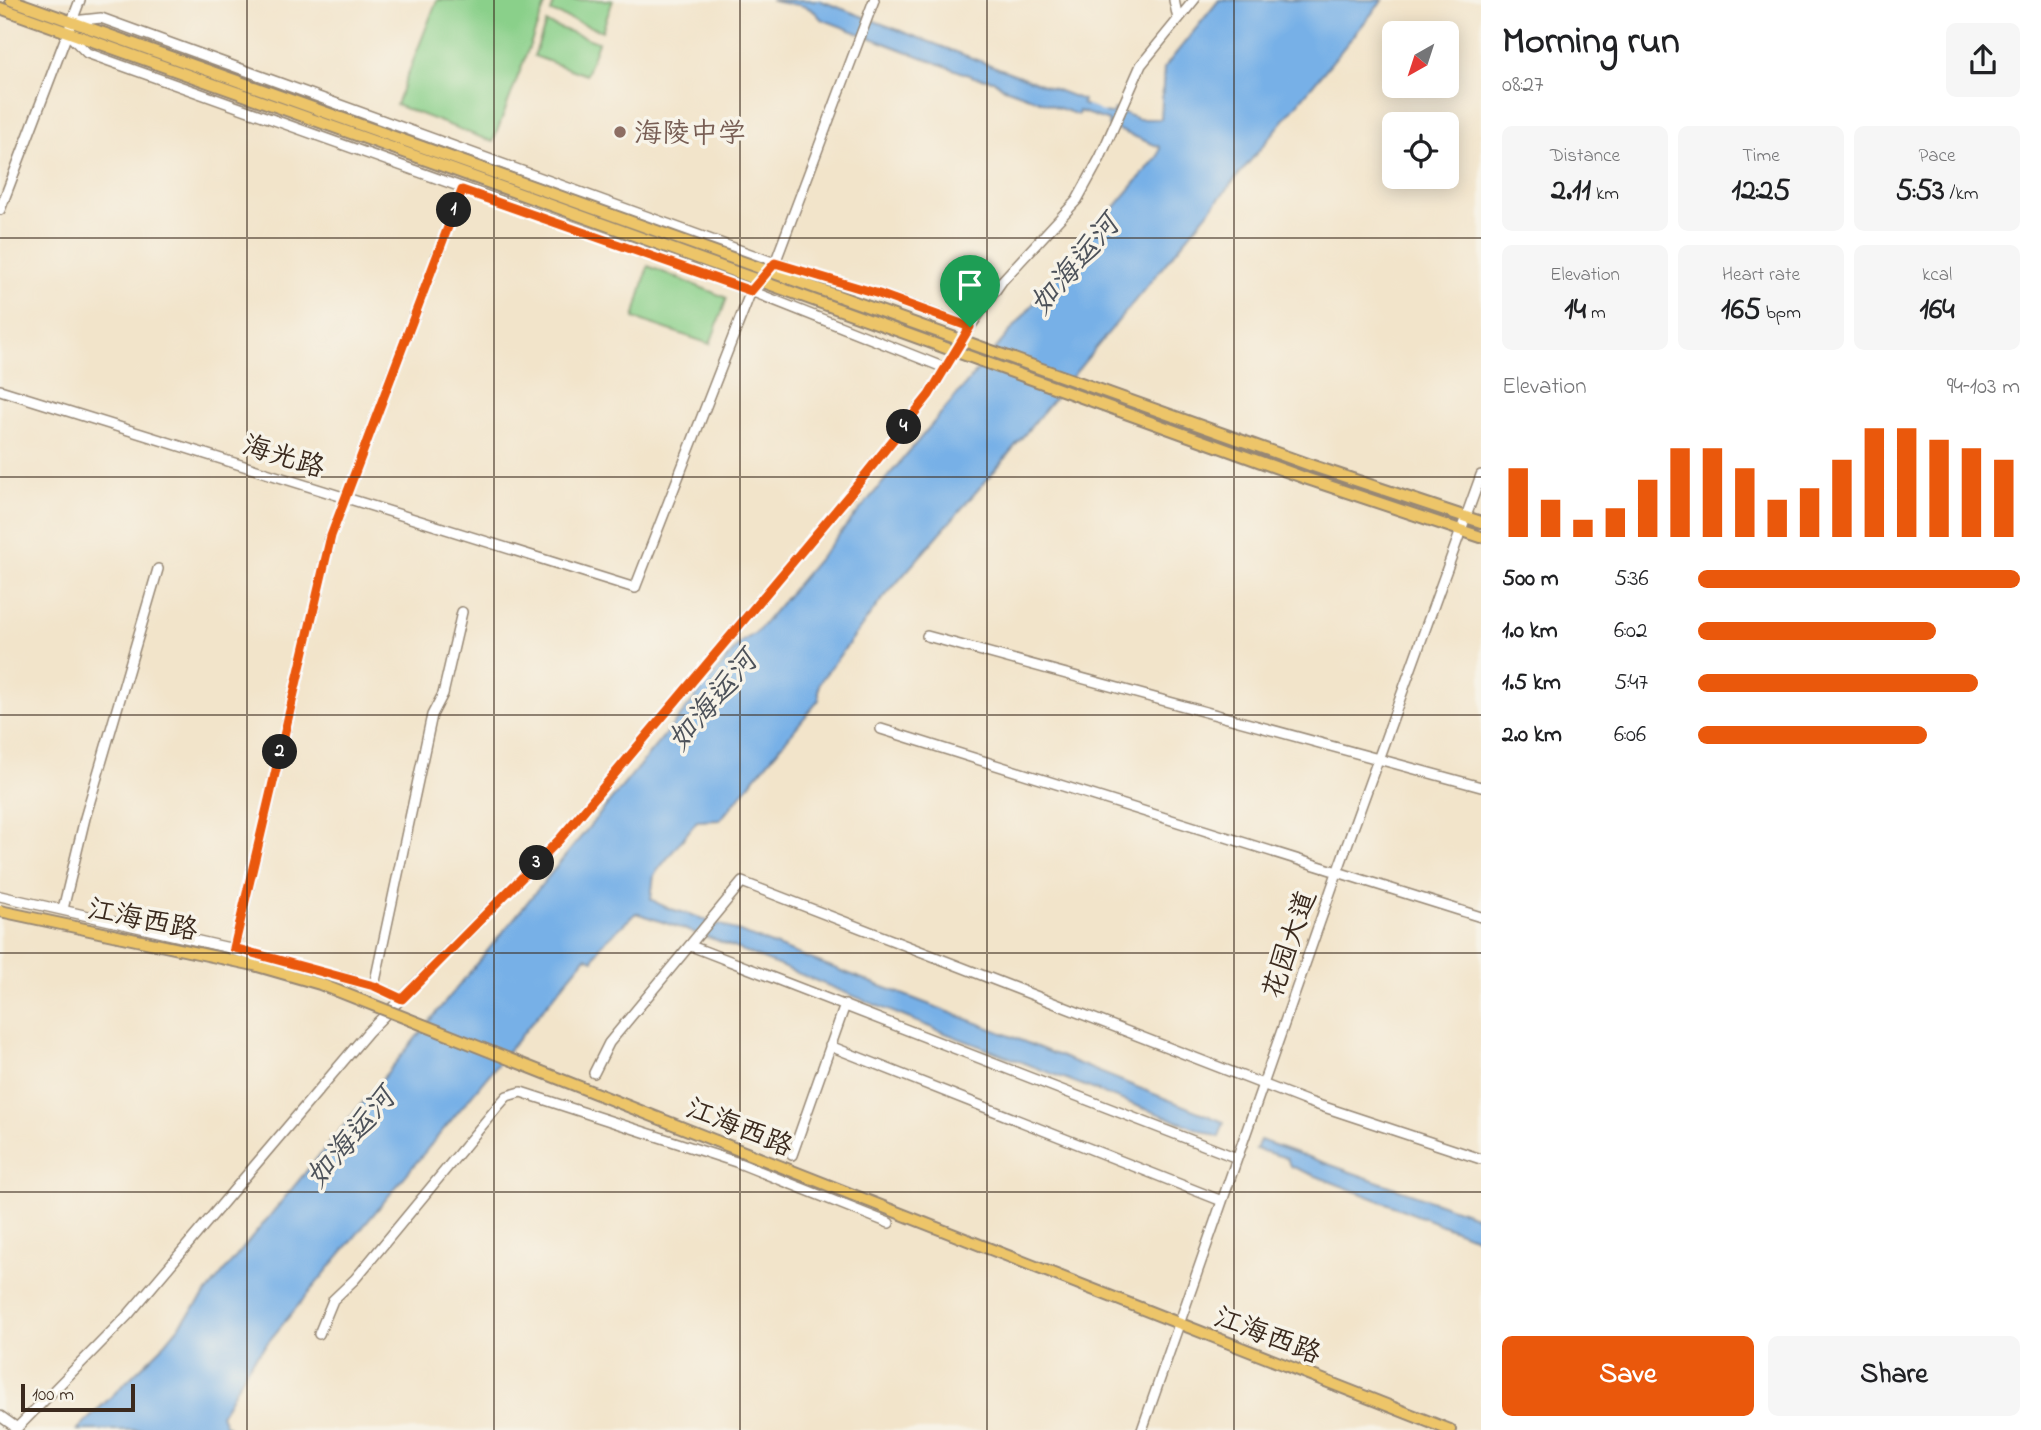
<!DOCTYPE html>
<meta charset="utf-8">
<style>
body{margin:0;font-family:"Indie Flower","LXGW WenKai TC",sans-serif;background:#f6f6f6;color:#202124;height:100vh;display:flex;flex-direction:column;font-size:26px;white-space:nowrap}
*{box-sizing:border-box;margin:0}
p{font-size:23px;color:#757577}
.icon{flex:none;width:38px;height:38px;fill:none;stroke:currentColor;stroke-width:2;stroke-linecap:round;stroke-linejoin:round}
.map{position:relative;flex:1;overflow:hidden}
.details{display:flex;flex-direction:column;background:#fff;width:560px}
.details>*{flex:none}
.needle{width:46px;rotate:219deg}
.fabs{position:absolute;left:1382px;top:21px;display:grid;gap:14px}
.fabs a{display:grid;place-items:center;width:77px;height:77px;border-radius:10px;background:#fff;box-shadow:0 4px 18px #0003;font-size:35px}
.scale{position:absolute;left:21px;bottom:18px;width:114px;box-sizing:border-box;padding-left:7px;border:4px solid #3b2a1e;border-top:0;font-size:19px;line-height:24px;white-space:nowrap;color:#3b2a1e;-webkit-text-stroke:5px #f7f3e8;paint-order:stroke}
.pin{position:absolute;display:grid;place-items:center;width:60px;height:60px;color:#fff;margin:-72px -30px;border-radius:50% 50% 50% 0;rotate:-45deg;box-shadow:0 0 7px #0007}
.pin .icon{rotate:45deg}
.km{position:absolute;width:35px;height:35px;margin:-18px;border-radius:50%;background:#222;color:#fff;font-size:19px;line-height:35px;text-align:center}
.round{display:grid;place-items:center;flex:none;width:74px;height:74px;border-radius:10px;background:#f6f6f6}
.overview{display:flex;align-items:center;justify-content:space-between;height:119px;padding:0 21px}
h1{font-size:38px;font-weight:800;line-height:52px}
.stats{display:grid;grid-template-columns:repeat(3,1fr);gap:10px;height:119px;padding:7px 21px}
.stats div{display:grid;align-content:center;border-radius:10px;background:#f6f6f6;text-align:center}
.stats b{font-size:30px;font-weight:800}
.stats small{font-size:19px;font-weight:400}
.stats p{font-size:19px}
.chart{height:196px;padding:14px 21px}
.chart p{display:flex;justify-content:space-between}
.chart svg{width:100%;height:126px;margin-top:7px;stroke:#ea580c;stroke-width:6}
.primary-button{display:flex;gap:14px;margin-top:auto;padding:14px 21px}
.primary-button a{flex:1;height:80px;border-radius:10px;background:#ea580c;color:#fff;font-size:28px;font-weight:800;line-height:80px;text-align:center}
.primary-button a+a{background:#f6f6f6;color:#202124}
ul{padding:0 21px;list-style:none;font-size:23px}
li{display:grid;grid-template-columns:112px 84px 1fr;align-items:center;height:52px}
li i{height:18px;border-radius:9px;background:#ea580c}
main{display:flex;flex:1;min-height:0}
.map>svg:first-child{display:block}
.green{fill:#8ad08a;stroke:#627d54;stroke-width:2}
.water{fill:#77b0e7;stroke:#596d82;stroke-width:2}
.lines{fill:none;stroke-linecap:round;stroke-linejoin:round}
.stream{stroke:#77b0e7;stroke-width:2.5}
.minor-casing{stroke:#968774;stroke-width:12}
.major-casing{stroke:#968774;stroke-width:14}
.minor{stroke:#fff;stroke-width:9}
.major{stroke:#edc569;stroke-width:10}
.major-bridge-casing{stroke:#968774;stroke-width:14;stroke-linecap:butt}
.major-bridge{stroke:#edc569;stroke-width:10}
.route-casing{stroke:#fff;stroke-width:14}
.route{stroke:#ea580c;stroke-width:9}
.grid{fill:none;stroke:#3b2a1e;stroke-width:2;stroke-opacity:0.55}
.education-dot{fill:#8d6e63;stroke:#f7f3e8;stroke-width:2.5}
.labels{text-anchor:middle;stroke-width:7;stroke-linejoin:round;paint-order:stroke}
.education-label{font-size:28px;fill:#785e54;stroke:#f7f3e8;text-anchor:start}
.street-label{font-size:28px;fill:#3b2a1e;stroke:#f7f3e8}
.water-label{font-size:30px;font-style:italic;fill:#4d525a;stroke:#f7f3e8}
</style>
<main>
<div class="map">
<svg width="1481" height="1430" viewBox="0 0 1481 1430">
<rect width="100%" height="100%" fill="#f7f3e8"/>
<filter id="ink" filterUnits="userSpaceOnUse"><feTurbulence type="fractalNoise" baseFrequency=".0143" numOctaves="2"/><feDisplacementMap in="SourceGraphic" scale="14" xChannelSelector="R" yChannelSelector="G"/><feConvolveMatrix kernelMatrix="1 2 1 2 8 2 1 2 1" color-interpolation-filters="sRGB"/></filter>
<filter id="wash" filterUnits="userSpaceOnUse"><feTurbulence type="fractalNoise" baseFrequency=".00686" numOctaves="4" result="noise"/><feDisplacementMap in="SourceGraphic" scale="28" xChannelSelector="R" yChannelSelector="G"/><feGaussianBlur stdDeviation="1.57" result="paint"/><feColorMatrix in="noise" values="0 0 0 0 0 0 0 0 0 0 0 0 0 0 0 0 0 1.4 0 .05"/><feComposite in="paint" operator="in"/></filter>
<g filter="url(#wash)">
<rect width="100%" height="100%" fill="#f2e4ca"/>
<path class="green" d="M437 0H547L493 142 396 105Z
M555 0H613L602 31 551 12Z
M546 23 598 42 586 75 534 56Z
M648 266 727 298 710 344 634 318Z"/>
<path class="water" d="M771 0H819L1083 100 1082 104 1101 113 1112 114 1114 109 1138 119H1161L1164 68 1219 0H1383L996 469 880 602 819 683V700L720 820 697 821 654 875 651 899C670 913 696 912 716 926L719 924 980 1024 1224 1122 1219 1137 937 1030 716 940 636 913 601 945 593 960 586 957 249 1365 221 1415 225 1424 233 1430H77L162 1347 741 642 757 632 1158 156 1160 147 1108 126 1109 121 1079 111 1078 115 1002 87 993 80 974 77 821 19C808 0 790 7 771 0Z
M1260 1140 1481 1218V1240L1290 1166 1287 1158 1256 1149Z"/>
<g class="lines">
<path class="stream" d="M1087 107 1103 114"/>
</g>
</g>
<g filter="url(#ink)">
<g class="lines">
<g class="minor-casing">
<path id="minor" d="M1174 0 1178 19
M73 21 101 18 775 263 879 294 970 327
M67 33 87 53 751 291 945 368
M0 210 80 0
M0 390 635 588 751 291 775 263 874 0
M927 636 1481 787
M881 729 1481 917
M0 896 234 949 374 986 402 999
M63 909 85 818 158 569
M691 946 1237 1158
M234 949 331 536 462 190
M374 986 432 715 443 694 462 612
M830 1046 1222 1201
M594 1073 609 1043 742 882 1306 1101 1481 1159
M792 1155 845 1005
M319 1334 333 1300 355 1279 499 1105 507 1096 521 1092 736 1162 889 1223
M0 1416 17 1428
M15 1430 128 1315 368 1032 559 840 849 495 929 395 970 327 1002 281 1077 200 1100 158 1141 65 1194 0
M1142 1430 1338 870 1481 475"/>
</g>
<g class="major-casing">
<path id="major" d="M11 0 422 147
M0 8 418 157
M1310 465 1481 522
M1305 478 1481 537
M716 1141 1450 1430"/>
</g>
<use href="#minor" class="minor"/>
<use href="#major" class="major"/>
<g class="major-bridge-casing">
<path id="major-bridge" d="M422 147 1310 465
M418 157 1305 478
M0 911 254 965 320 984 716 1141"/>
</g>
<use href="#major-bridge" class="major-bridge"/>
</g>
</g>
<g class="lines" filter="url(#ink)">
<g class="route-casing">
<path id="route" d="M462 190 751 291 775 263 879 294 970 327 929 395 849 495 559 840 402 999 374 986 234 948 331 536Z"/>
</g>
<use href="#route" class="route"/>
</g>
<path class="grid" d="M247 0V1430M494 0V1430M740 0V1430M987 0V1430M1234 0V1430M0 238H1481M0 477H1481M0 715H1481M0 953H1481M0 1192H1481"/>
<circle class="education-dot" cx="620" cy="132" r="7"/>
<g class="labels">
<g class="education-label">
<text x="634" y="142">海陵中学</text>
</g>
<g class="street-label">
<text transform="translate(284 455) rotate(17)" y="10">海光路</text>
<text transform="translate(143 918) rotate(12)" y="10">江海西路</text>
<text transform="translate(1288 944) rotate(-71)" y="10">花园大道</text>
<text transform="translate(740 1126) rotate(22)" y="10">江海西路</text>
<text transform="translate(1268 1334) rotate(21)" y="10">江海西路</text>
</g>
<g class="water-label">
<text transform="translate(1074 264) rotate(-50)" y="10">如海运河</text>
<text transform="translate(712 700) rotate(-50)" y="10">如海运河</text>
<text transform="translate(350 1137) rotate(-50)" y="10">如海运河</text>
</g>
</g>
</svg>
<div class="fabs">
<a><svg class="needle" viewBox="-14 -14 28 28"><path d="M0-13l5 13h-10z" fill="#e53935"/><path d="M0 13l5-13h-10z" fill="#757577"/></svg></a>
<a><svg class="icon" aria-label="locate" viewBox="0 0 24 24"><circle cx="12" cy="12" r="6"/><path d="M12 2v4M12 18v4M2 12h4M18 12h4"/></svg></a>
</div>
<div class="scale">100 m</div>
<div class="pin" style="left:970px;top:327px;background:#1e9e55"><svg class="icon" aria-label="arrive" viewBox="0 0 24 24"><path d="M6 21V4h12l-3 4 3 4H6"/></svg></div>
<b class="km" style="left:454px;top:210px">1</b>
<b class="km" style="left:280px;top:752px">2</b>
<b class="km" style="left:537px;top:863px">3</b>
<b class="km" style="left:904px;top:427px">4</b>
</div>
<section class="details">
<div class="overview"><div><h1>Morning run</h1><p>08:27</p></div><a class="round"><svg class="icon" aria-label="share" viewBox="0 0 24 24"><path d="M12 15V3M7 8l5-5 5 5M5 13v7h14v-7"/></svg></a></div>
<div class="stats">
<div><p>Distance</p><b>2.11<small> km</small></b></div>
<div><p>Time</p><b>12:25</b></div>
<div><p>Pace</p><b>5:53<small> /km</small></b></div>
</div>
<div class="stats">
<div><p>Elevation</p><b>14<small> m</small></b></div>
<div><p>Heart rate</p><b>165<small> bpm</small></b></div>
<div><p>kcal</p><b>164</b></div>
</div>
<div class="chart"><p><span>Elevation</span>94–103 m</p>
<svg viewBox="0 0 160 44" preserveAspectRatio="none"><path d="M5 44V20M15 44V31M25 44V38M35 44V34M45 44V24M55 44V13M65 44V13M75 44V20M85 44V31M95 44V27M105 44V17M115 44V6M125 44V6M135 44V10M145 44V13M155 44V17"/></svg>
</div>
<ul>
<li><b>500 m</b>5:36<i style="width:100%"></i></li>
<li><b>1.0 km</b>6:02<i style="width:74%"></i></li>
<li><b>1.5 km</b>5:47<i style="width:87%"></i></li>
<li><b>2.0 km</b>6:06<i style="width:71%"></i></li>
</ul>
<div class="primary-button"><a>Save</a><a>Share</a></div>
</section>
</main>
